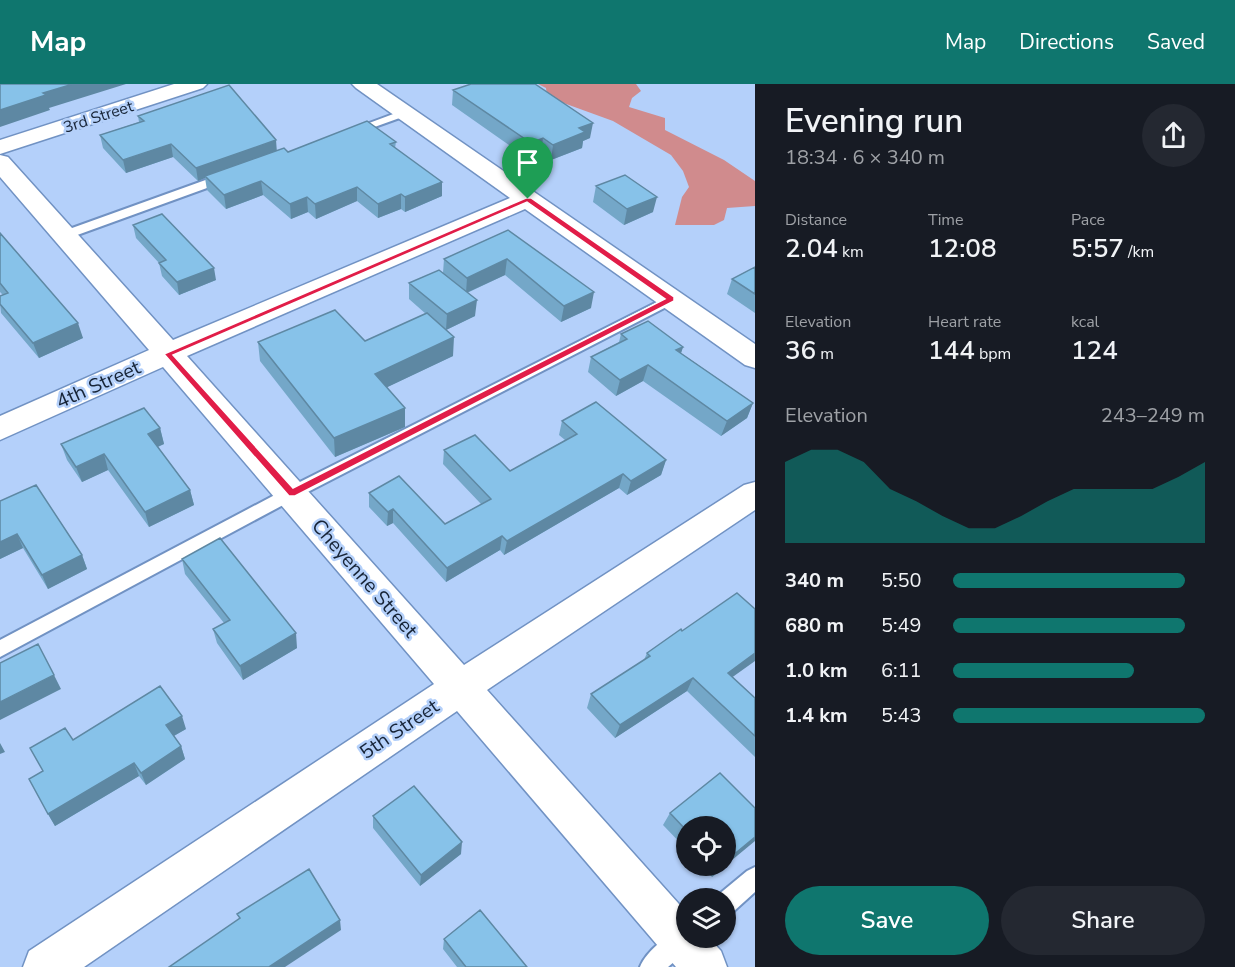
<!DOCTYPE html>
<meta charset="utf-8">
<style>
body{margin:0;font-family:"Nunito Sans",sans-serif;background:#242831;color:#f1f3f6;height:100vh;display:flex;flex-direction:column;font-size:22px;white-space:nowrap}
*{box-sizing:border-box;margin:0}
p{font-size:20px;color:#9ea1a6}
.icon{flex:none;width:33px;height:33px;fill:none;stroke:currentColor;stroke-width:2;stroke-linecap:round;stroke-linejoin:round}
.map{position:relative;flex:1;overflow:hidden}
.drawer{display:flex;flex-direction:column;background:#171b24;width:480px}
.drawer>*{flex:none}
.fabs{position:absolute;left:676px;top:732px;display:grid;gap:12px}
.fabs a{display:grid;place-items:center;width:60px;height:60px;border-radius:50%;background:#171b24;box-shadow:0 2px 4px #0004;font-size:30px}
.pin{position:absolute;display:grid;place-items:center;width:51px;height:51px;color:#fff;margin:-62px -26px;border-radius:50% 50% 50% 0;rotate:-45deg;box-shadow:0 0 6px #0007}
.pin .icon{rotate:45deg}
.round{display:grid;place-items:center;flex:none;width:63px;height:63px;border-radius:32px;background:#242831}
.overview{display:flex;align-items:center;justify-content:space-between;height:102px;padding:0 30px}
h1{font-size:33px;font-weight:600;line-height:45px}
.stats{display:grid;grid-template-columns:repeat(3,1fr);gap:9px;height:102px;padding:6px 30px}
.stats div{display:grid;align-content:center}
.stats b{font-size:26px;font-weight:600}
.stats small{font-size:16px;font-weight:400}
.stats p{font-size:16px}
.chart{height:168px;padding:12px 30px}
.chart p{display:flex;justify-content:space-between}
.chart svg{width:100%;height:108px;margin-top:6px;fill:#0f766e;opacity:.7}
.cta{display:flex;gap:12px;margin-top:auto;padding:12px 30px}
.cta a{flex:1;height:69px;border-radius:36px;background:#0f766e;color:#fff;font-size:24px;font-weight:600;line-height:69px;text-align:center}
.cta a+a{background:#242831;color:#f1f3f6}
ul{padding:0 30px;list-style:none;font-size:20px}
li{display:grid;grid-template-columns:96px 72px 1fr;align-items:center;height:45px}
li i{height:15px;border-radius:8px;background:#0f766e}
header{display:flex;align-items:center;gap:36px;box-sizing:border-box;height:84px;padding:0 30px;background:#0f766e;color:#fff}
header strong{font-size:28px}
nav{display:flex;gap:33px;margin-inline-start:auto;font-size:21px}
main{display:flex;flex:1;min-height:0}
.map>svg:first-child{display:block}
.green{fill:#d08b8d}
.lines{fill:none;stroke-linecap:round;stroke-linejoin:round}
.service-casing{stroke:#7192c3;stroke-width:4}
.minor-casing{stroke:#7192c3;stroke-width:3}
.service{fill:#fff;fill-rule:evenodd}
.minor{fill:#fff;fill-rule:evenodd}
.wall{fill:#74a7c8}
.shaded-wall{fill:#5e88a3}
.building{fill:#87c2e9;stroke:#5e88a3;stroke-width:1.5}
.route{fill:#e11d48;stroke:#fff;stroke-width:1.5;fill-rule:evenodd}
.labels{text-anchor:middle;stroke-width:5;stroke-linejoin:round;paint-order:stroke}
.far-street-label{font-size:16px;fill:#172437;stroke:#b4d0fa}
.street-label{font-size:20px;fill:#172437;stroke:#b4d0fa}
</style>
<header>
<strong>Map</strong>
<nav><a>Map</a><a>Directions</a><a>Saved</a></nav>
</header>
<main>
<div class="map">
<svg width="755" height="883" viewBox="0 0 755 883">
<rect width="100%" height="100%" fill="#b4d0fa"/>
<path class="green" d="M538 0H636L641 7 632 14 629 23 665 34V46L724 76 755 97V122L727 124 724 136 714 141H675L682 113 689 103 683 87 671 71 613 37 547 13 546 4Z"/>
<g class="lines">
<g class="service-casing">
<path id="service" d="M404 26 408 27V31L355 50 351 51 345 48Z
M225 89 229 90V96L69 154H61L59 151 61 148Z
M671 211 678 215 676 218 298 413 0 573V556L286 405Z
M755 783V808L734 827 726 830V814H717L718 811 747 787Z
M687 841V854H697L695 860 668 883H640C646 867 671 848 687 841Z"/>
</g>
<g class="minor-casing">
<path id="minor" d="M174 0H207L203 4 0 70V56Z
M352 0H377L755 260V284L745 281 525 125 187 272 464 581 744 401 755 398V426L487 606 687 829V854H709L721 867 727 883H676L457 627 84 883H23L29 867 434 600 163 283 0 356V332L149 266 0 93V71L8 73 173 256 510 114 356 4Z"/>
</g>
<use href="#service" class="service"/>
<use href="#minor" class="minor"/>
</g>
<path class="wall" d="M453 6 590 54 583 57 582 64 551 76 541 70 529 75 452 21Z
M138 32 277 66 288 68 396 58 395 64 442 112 405 128 401 125 378 134 357 117 316 135 308 128 291 135 263 111 226 125 207 106 205 94 198 97 173 73 126 89 103 64 100 51 139 38Z
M596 102 653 128 624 141 593 118Z
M133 141 216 196 179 211 162 192 159 179 136 154Z
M508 146 591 224 561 238 505 191 467 209 475 232 446 246 453 272 387 303 405 343 335 373 260 277 258 258 365 257 426 230 409 215V199L443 189 444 175Z
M0 149 83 254 39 274 1 229 0 220 3 211 0 208Z
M755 183V229L727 210 732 195Z
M621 250 683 263 681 269 753 319 747 334 721 352 643 297 616 312 588 288 591 273 619 258Z
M562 337 666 376 661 391 627 411 619 404 504 471 500 466 446 498 393 439 387 442 369 423V409L445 440 481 420 443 380 444 366 510 387 565 356 559 351Z
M160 344 164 360 158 363 190 406 194 421 149 443 108 386 82 398 67 376 61 360Z
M0 417 82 471 87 485 48 505 23 464 0 475Z
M182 475 297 564 243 596 217 559 213 545 224 539 185 490Z
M647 569 733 593 755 614V673L687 607 615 654 587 624 591 610 644 576Z
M186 645 174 652 181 662 185 675 146 701 139 692 55 742 48 730 43 687 73 656Z
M670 729 687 742V766L663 741Z
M373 732 461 770 420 802 373 744Z
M701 782H726L712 793Z
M444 855 527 883H457L443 865Z"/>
<path class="shaded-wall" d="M73 0H126L49 24 50 26 0 43V26L43 9Z
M593 39 590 54 583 57 582 64 551 76 553 61 579 44Z
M543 54 541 70 529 75 531 59Z
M276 56 277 69 205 92V94L198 97 196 84Z
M171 60 173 73 126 89 123 76Z
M261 97 263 111 226 125 224 111Z
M442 98V112L405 128V113Z
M357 103V117L316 135 315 120Z
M401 110V125L378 134V120Z
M307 113 308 128 291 135 290 120Z
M657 113 653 128 624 141 627 125Z
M507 175 505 191 466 209 467 194Z
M214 184 216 196 179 211 177 198Z
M594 208 591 224 561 238 564 222Z
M477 216 475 232 446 246 447 230Z
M78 239 83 254 39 274 33 259Z
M454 253 453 272 375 309V290Z
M683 263 678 278 676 266Z
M648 281 643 297 616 312 620 296Z
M753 319 747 334 721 352 727 337Z
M405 324V343L335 373 334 354Z
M160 344 164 360 152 365 148 350Z
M104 370 108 386 82 398 76 383Z
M666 376 661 391 627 411 631 397Z
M623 390 619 404 504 471 507 457Z
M190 406 194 421 149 443 145 428Z
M393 425V439L387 442 388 428Z
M17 450 23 464 0 475V458Z
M502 452 500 466 446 498 447 484Z
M82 471 87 485 48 505 42 491Z
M296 549 297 564 243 596 240 582Z
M755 569V577L720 602 728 589Z
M54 591 61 605 0 636V618Z
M693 594 687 607 615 654 620 641Z
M182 632 186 645 170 654 166 641Z
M0 659 5 668 0 670Z
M181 662 185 675 146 701 141 689Z
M134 679 139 692 55 742 48 730Z
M755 753V757L726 781V777Z
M462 758 461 770 420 802 421 791Z
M720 782H726L712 793Z
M340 836 341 846 285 883H269Z"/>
<path class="building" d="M0 0H73L43 9 46 11 0 26Z
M471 0H535L593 39 579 44 585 48 553 61 543 54 531 59 453 6Z
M229 1 276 56 196 84 171 60 123 76 100 51 144 37 138 32Z
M367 37 396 58 390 60 442 98 405 113 401 110 378 120 357 103 315 120 307 113 290 120 261 97 224 111 205 92 284 64 288 68Z
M625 91 657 113 627 125 596 102Z
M162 130 214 184 177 198 159 179 166 176 133 141Z
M508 146 594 208 564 222 507 175 467 194 444 175Z
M0 149 78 239 33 259 0 220V212L8 209 0 199Z
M755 183V210L732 195Z
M439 186 477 216 447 230 409 199Z
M335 226 365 257 427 229 454 253 375 290 405 324 334 354 258 258Z
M648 237 683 263 676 266 753 319 727 337 648 281 620 296 591 273 627 255 621 250Z
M596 318 666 376 631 397 623 390 507 457 502 452 447 484 393 425 388 428 369 409 399 392 445 440 491 415 444 366 475 351 510 387 577 350 562 337Z
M144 324 160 344 148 350 190 406 145 428 104 370 76 383 61 360Z
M36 401 82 471 42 491 17 450 0 458V417Z
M220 454 296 549 240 582 213 545 230 536 182 475Z
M737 509 755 525V569L728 589 755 614V652L693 594 620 641 591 610 650 572 647 569 681 545 682 547Z
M38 560 54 591 0 618V579Z
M160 602 182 632 166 641 181 662 141 689 134 679 48 730 29 695 43 687 30 664 65 644 73 656Z
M720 689 755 724V753L726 777V742H687V747L670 729Z
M414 702 462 758 421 791 373 732Z
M309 785 340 836 269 883H169L240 834 237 830Z
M480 826 527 883H466L444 855Z"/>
<path class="route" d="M526 114H531L674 213V217L295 412H289L164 270ZM527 118 665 215 293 404 173 271Z"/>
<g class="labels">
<g class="far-street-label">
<text transform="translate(98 32) rotate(-18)" y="6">3rd Street</text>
</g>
<g class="street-label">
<text transform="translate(98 300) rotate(-24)" y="7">4th Street</text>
<text transform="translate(365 494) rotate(49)" y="7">Cheyenne Street</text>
<text transform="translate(399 645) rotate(-34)" y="7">5th Street</text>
</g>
</g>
</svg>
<div class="fabs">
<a><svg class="icon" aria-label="locate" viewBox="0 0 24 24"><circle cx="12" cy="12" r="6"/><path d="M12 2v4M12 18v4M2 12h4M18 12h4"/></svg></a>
<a><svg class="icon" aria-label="layers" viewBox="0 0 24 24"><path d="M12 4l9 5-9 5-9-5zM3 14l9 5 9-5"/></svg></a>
</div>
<div class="pin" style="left:528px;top:115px;background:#1e9e55"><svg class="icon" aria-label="arrive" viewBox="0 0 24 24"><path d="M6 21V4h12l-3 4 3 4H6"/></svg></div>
</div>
<section class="drawer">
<div class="overview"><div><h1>Evening run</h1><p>18:34 · 6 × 340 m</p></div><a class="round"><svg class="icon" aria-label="share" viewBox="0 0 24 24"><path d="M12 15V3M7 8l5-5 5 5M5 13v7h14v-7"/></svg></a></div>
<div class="stats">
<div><p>Distance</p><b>2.04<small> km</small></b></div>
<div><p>Time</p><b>12:08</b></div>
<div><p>Pace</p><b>5:57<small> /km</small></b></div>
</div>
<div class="stats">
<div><p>Elevation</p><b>36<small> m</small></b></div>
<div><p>Heart rate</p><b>144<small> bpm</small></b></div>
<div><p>kcal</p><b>124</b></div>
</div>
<div class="chart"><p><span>Elevation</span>243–249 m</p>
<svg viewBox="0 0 160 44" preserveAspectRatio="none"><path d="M0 44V11L10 6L20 6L30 11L40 22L50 27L60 33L70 38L80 38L90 33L100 27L110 22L120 22L130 22L140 22L150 17L160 11V44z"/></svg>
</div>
<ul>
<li><b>340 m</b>5:50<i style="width:92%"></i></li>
<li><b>680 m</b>5:49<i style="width:92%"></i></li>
<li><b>1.0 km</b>6:11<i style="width:72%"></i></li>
<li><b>1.4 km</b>5:43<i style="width:100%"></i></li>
</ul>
<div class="cta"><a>Save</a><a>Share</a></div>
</section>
</main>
